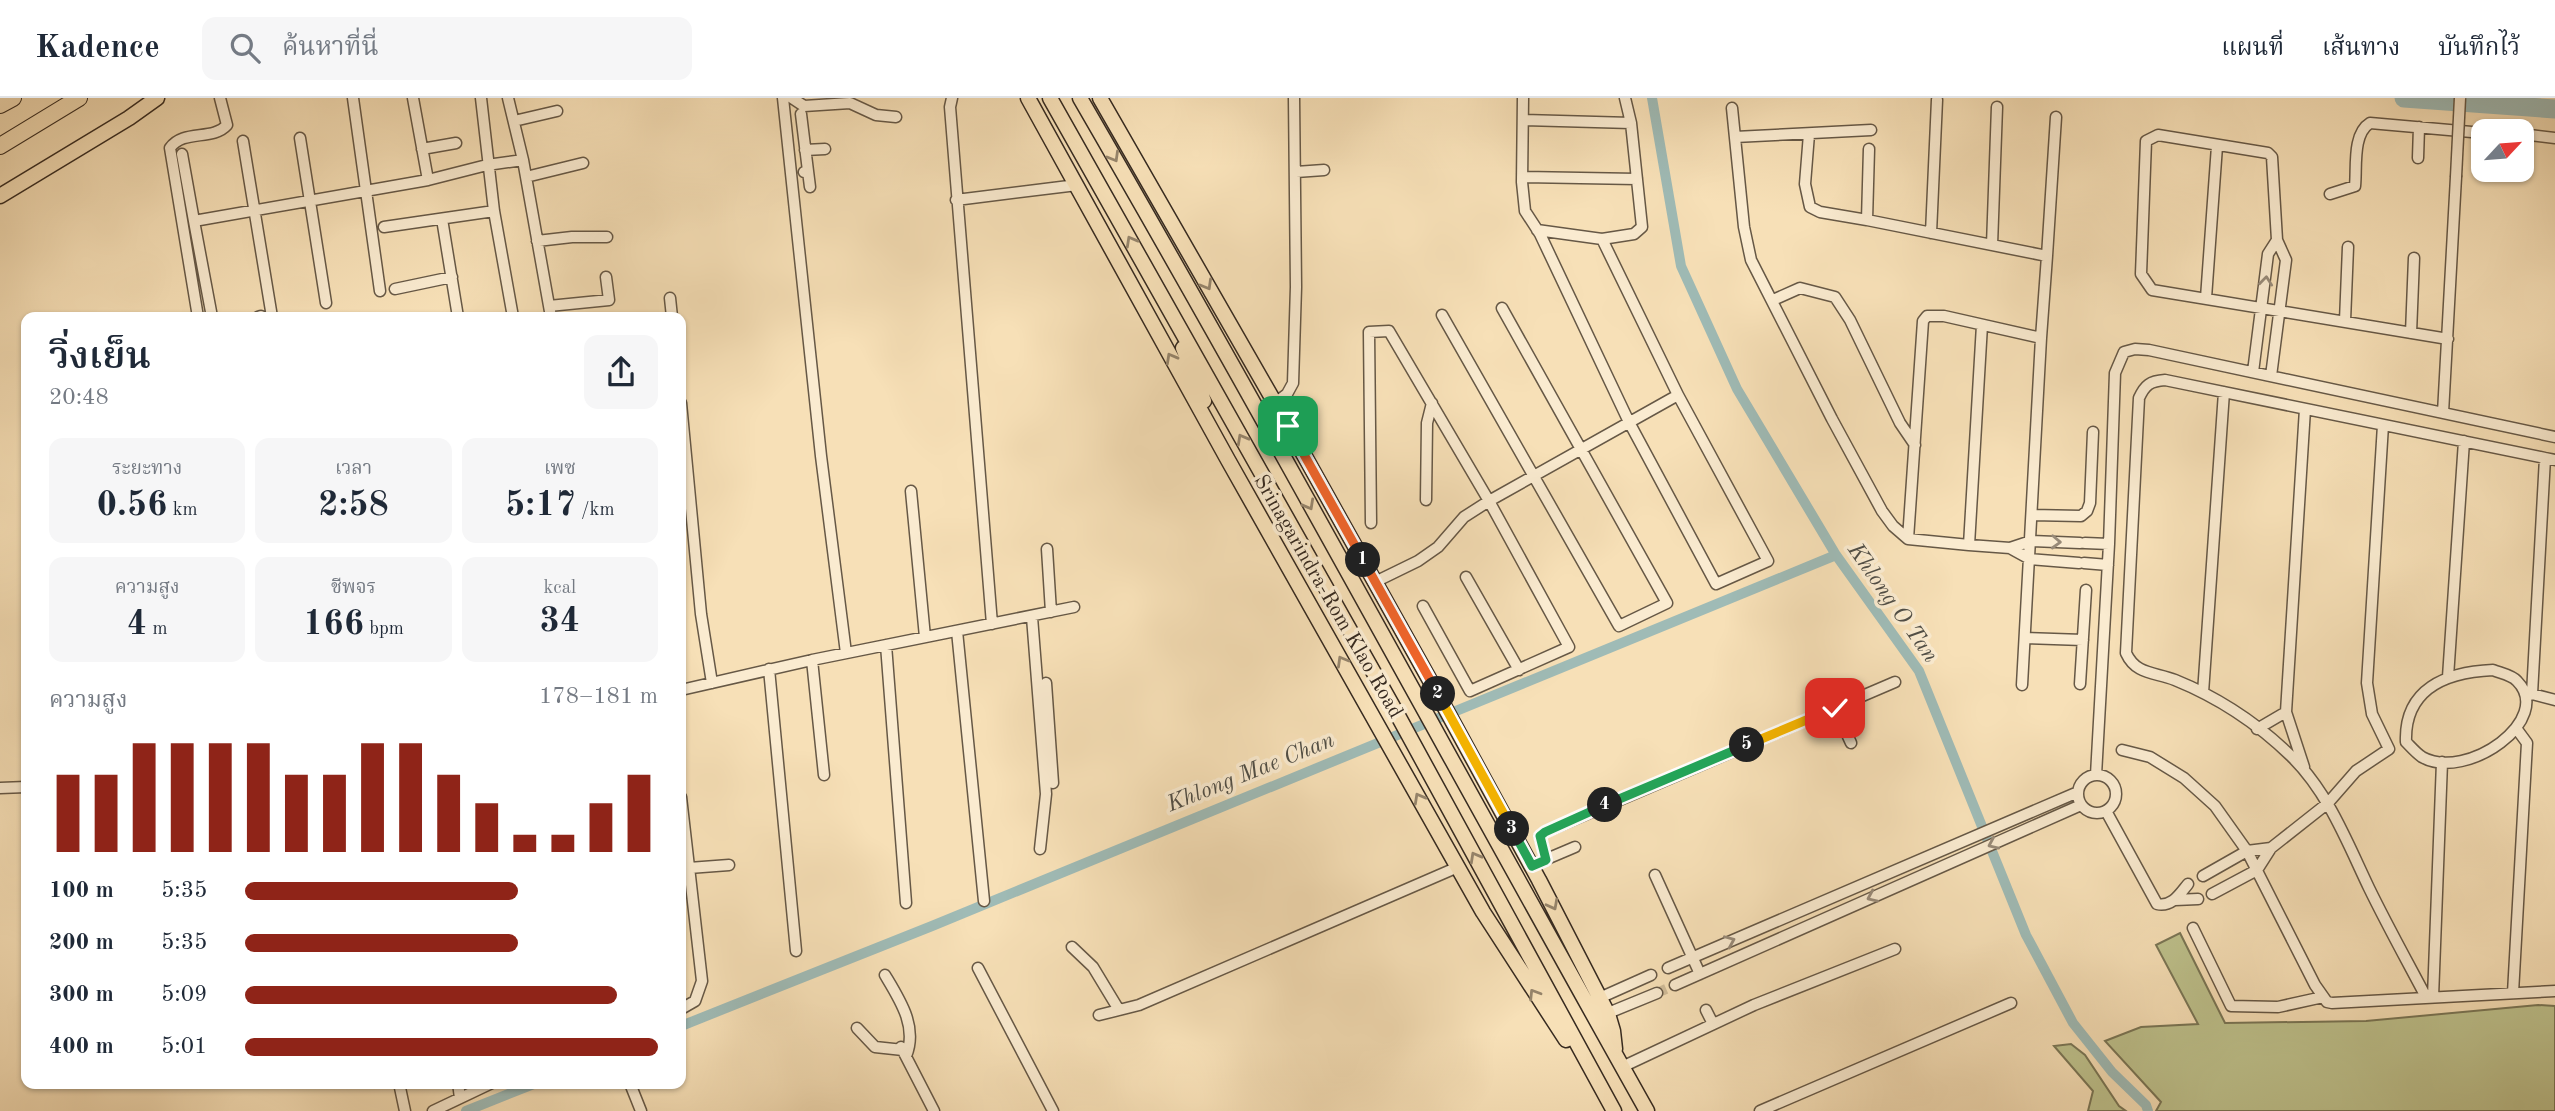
<!DOCTYPE html>
<html lang="th">
<meta charset="utf-8">
<style>
body{margin:0;font-family:"Old Standard TT","Noto Serif Thai",serif;background:#f6f6f7;color:#1f2937;height:100vh;display:flex;flex-direction:column;font-size:26px;white-space:nowrap}
*{box-sizing:border-box;margin:0}
p{font-size:23px;color:#747a83}
.icon{flex:none;width:38px;height:38px;fill:none;stroke:currentColor;stroke-width:2;stroke-linecap:round;stroke-linejoin:round}
.map{position:relative;flex:1;overflow:hidden}
.sheet{position:absolute;left:21px;top:214px;width:665px;height:777px;display:flex;flex-direction:column;background:#fff;border-radius:14px;box-shadow:0 2px 5px #0004}
.sheet>*{flex:none}
.needle{width:46px;rotate:64deg}
.controls{position:absolute;left:2471px;top:21px;display:grid;gap:14px}
.controls a{display:grid;place-items:center;width:63px;height:63px;border-radius:14px;background:#fff;box-shadow:0 2px 5px #0004;font-size:35px}
.pin{position:absolute;display:grid;place-items:center;width:60px;height:60px;color:#fff;margin:-30px;border-radius:14px;box-shadow:0 4px 10px #0006}
.km{position:absolute;width:35px;height:35px;margin:-18px;border-radius:50%;background:#222;color:#fff;font-size:19px;line-height:35px;text-align:center}
.round{display:grid;place-items:center;flex:none;width:74px;height:74px;border-radius:14px;background:#f6f6f7}
.summary{display:flex;align-items:center;justify-content:space-between;height:119px;padding:0 28px}
h1{font-size:38px;font-weight:600;line-height:52px}
.stats{display:grid;grid-template-columns:repeat(3,1fr);gap:10px;height:119px;padding:7px 28px}
.stats div{display:grid;align-content:center;border-radius:14px;background:#f6f6f7;text-align:center}
.stats b{font-size:35px;font-weight:600}
.stats small{font-size:19px;font-weight:400}
.stats p{font-size:19px}
.chart{height:196px;padding:14px 28px}
.chart p{display:flex;justify-content:space-between}
.chart svg{width:100%;height:126px;margin-top:7px;stroke:#8f2418;stroke-width:6}
ul{padding:0 28px;list-style:none;font-size:23px}
li{display:grid;grid-template-columns:112px 84px 1fr;align-items:center;height:52px}
li i{height:18px;border-radius:9px;background:#8f2418}
header{display:flex;align-items:center;gap:42px;box-sizing:border-box;height:98px;padding:0 35px;background:#fff;border-bottom:2px solid #e0e1e3}
header strong{font-size:33px}
nav{display:flex;gap:38px;margin-inline-start:auto;font-size:24px}
.search{width:490px;height:63px;background:#f6f6f7;display:flex;align-items:center;gap:18px;box-sizing:border-box;padding:0 24px;border-radius:14px;color:#747a83;font-size:26px}
.map>svg:first-child{display:block}
.green{fill:#bec28d;stroke:#7a7656;stroke-width:2}
.lines{fill:none;stroke-linecap:round;stroke-linejoin:round}
.canal{stroke:#9fbbb6;stroke-width:10}
.river{stroke:#9fbbb6;stroke-width:19}
.minor-tunnel{stroke:#d0bc99;stroke-width:10;stroke-dasharray:10 5;stroke-linecap:butt}
.minor-casing{stroke:#665846;stroke-width:13}
.major-casing{stroke:#362a20;stroke-width:17}
.highway-casing{stroke:#362a20;stroke-width:18}
.minor{stroke:#faebd0;stroke-width:10}
.major{stroke:#f7e0b7;stroke-width:14}
.highway{stroke:#f7e0b7;stroke-width:16}
.minor-bridge-casing{stroke:#665846;stroke-width:13;stroke-linecap:butt}
.minor-bridge{stroke:#faebd0;stroke-width:10}
.oneway{stroke:#96856c}
.oneway2{stroke:#988a78}
.split-1-casing{stroke:#fff;stroke-width:14}
.split-2-casing{stroke:#fff;stroke-width:14}
.split-3-casing{stroke:#fff;stroke-width:14}
.split-4-casing{stroke:#fff;stroke-width:14}
.split-5-casing{stroke:#fff;stroke-width:14}
.split-6-casing{stroke:#fff;stroke-width:14}
.split-1{stroke:#f0652b;stroke-width:9}
.split-2{stroke:#f0652b;stroke-width:9}
.split-3{stroke:#f5b400;stroke-width:9}
.split-4{stroke:#22a559;stroke-width:9}
.split-5{stroke:#22a559;stroke-width:9}
.split-6{stroke:#f5b400;stroke-width:9}
.labels{text-anchor:middle;stroke-width:7;stroke-linejoin:round;paint-order:stroke}
.street-label{font-size:21px;fill:#362a20;stroke:#faebd0}
.water-label{font-size:23px;font-style:italic;fill:#504e46;stroke:#faebd0}
</style>
<header>
<strong>Kadence</strong>
<div class="search"><svg class="icon" aria-label="search" viewBox="0 0 24 24"><circle cx="10" cy="10" r="6"/><path d="M15 15l6 6"/></svg>ค้นหาที่นี่</div>
<nav><a>แผนที่</a><a>เส้นทาง</a><a>บันทึกไว้</a></nav>
</header>
<div class="map">
<svg width="2555" height="1013" viewBox="0 0 2555 1013">
<rect width="100%" height="100%" fill="#f7e0b7"/>
<filter id="stains"><feTurbulence type="fractalNoise" baseFrequency=".00286" numOctaves="4"/><feColorMatrix values="0 0 0 0 .2 0 0 0 0 .09 0 0 0 0 .02 0 0 0 .5 -.17"/></filter>
<radialGradient id="worn" r=".72"><stop offset=".6" stop-color="#630" stop-opacity="0"/><stop offset="1" stop-color="#630" stop-opacity=".3"/></radialGradient>
<path class="green" d="M2180 835 2225 925 2366 923 2538 907 2555 908V1013H2156L2161 1004 2105 943 2141 929 2198 926 2156 847Z
M2071 946 2085 957 2119 1008 2126 1013H2088L2093 993 2054 948Z"/>
<g class="lines">
<path class="canal" d="M1652 0 1681 168 1737 291 1836 457 1919 573 2026 837 2073 925 2112 974 2146 1007 2148 1013
M681 928 932 828 1836 457
M466 1013 536 985"/>
<path class="river" d="M2404 0 2555 11"/>
<path class="minor-tunnel" d="M1657 895 1675 887"/>
<g class="minor-casing">
<path id="minor" d="M353 0 380 193
M413 0 428 82
M481 0 494 113 513 219
M508 0 523 62 551 219
M783 0 821 358 846 555
M792 0 804 8 850 5 876 17 896 19
M952 0 950 9 992 526
M1625 0 1631 25
M1732 10 1744 129 1751 162 1832 321 1882 413 1893 428 1908 441 1969 447 2010 450 2031 443 2080 445
M801 16 808 73
M1523 22 1631 25 1642 129 1634 136 1602 141
M514 23 557 13
M1809 36 1805 86 1810 109 1820 114 1867 122
M2522 36 2555 40
M1735 39 1871 32
M300 40 326 205
M243 43 272 219
M422 51 456 45
M1869 51 1867 122 2047 158 2041 240
M805 52 825 51
M182 56 194 123 428 82 487 67 523 62
M2418 60 2419 29
M804 74 808 73 810 89
M1296 74 1324 72
M526 79 583 65
M1522 79 1637 81
M2330 96 2355 88C2357 70 2352 36 2370 25L2483 35
M956 102 1077 87
M442 121 458 219
M194 123 212 219
M384 129 494 113
M1537 132 1602 141 1678 297
M1931 135 1937 2
M537 143 572 139H607
M1992 147 1997 9
M2047 158 2056 19
M395 191 452 179
M670 200 672 219
M2206 200 2217 48
M1773 202 1800 190 1835 199 1850 222 1900 325 1915 347
M549 208 609 202 606 179
M1442 217 1619 528 1667 505 1502 210
M198 219 170 50C183 31 213 43 227 27L220 0
M258 219 261 218
M2345 223 2348 149
M2411 235 2414 160
M2253 274 2268 156 2277 142
M2271 278 2286 162 2277 142 2272 59 2268 55 2158 37 2146 43 2141 176 2152 192 2448 241
M681 305 701 516 712 585
M1275 305 1287 296 1293 285 1296 189 1294 0
M2443 315 2456 79
M911 393 925 539
M1426 402 1427 325 1432 305
M2032 417 2081 418 2087 413 2090 405 2093 334
M1371 425 1369 234 1389 233 1489 403 1569 549 1470 593 1423 508
M1908 441 1923 223 1927 218H1944L2041 240 2022 587
M2085 445 2109 446
M1969 447 1982 227
M2010 450 2030 461 2079 465
M1047 451 1051 514
M2084 465 2108 467
M1466 479 1519 572
M1375 484 1418 463 1438 449 1464 419 1489 403 1678 297 1768 463 1716 486 1629 324 1540 136 1525 113 1522 84 1523 0
M1032 519 1046 696 1040 751
M957 533 984 803
M2025 540 2083 542
M886 547 906 805
M812 562 824 677
M769 571 796 853
M2493 572C2500 575 2512 577 2517 583 2555 621 2467 684 2422 659 2416 655 2411 649 2406 644 2404 591 2446 574 2493 572Z
M2448 579 2464 343
M1046 585 1053 685
M2080 586 2086 492
M681 592 812 562 1074 509
M2203 595 2224 294
M2532 596 2545 360 2555 362
M2527 598 2532 596 2555 602
M1835 610 1851 645
M2257 631 2286 614
M2122 652 2150 659 2184 680 2215 708 2247 753 2315 887 2327 904 2332 905 2555 893
M2304 669 2286 614 2305 311
M2078 696a19 19 0 1 1 38 0a19 19 0 1 1-38 0Z
M2096 677 2109 446 2115 275 2124 254 2135 251 2149 252 2555 339
M0 690 26 689
M681 699 702 883 695 903 681 911
M2106 713 2157 806C2172 809 2179 797 2188 786
M1546 762 1540 738 1545 734 1895 584
M1542 763 1575 749
M689 770 729 767
M1655 777 1700 876
M2203 778 2247 753 2271 750
M2212 796 2257 772 2271 750 2328 705 2356 673 2389 651 2372 616 2367 585 2383 327
M2175 802 2198 801
M2193 830 2231 908 2278 909 2323 899
M1072 849 1093 869 1119 912
M978 870 1053 1013
M1668 870 2078 694
M885 877C900 902 918 929 906 958
M1675 887 2081 707
M2513 895 2527 645 2516 630
M2426 899C2407 863 2387 827 2369 790 2347 744 2328 694 2291 658 2258 626 2217 599 2175 582 2155 574 2136 577 2126 555L2139 300C2145 287 2150 283 2165 282L2545 360
M2433 899 2442 664
M1595 902 1651 877
M1706 912 1713 926
M1099 917 1139 907 1458 769
M1601 918 1657 895
M857 930 875 949 903 952
M901 949 934 1013
M1622 969 1754 907 1895 851
M399 985 405 1013
M458 985 460 1000
M631 988 641 1013
M433 1013 492 985
M1760 1013 2011 905"/>
</g>
<g class="major-casing">
<path id="major" d="M1028 0 1228 362 1483 814 1566 942
M1050 0 1396 614 1614 1013
M1080 0C1274 335 1458 676 1647 1013
M1100 0 1275 305 1437 595 1539 782 1608 916 1613 933 1615 951
M0 98 129 20 157 0
M1183 250 1204 303"/>
</g>
<g class="highway-casing">
<path id="highway" d="M0 7 13 0
M0 48 79 0"/>
</g>
<use href="#minor" class="minor"/>
<use href="#major" class="major"/>
<use href="#highway" class="highway"/>
<g class="minor-bridge-casing">
<path id="minor-bridge" d="M2456 79 2460 0"/>
</g>
<use href="#minor-bridge" class="minor-bridge"/>
</g>
<defs><path id="oneway-chevron" d="M-2-3.5L2.5 0L-2 3.5" fill="none" stroke-width="1.6" stroke-linecap="round" stroke-linejoin="round" transform="scale(1.75)"/></defs>
<g class="oneway">
<use href="#oneway-chevron" transform="translate(1114 59) rotate(60)"/>
<use href="#oneway-chevron" transform="translate(1131 143) rotate(-119)"/>
<use href="#oneway-chevron" transform="translate(1207 187) rotate(60)"/>
<use href="#oneway-chevron" transform="translate(1171 260) rotate(-119)"/>
<use href="#oneway-chevron" transform="translate(1242 341) rotate(-119)"/>
<use href="#oneway-chevron" transform="translate(1309 407) rotate(61)"/>
<use href="#oneway-chevron" transform="translate(1342 563) rotate(-120)"/>
<use href="#oneway-chevron" transform="translate(1419 700) rotate(-119)"/>
<use href="#oneway-chevron" transform="translate(1475 759) rotate(-119)"/>
<use href="#oneway-chevron" transform="translate(1553 807) rotate(62)"/>
<use href="#oneway-chevron" transform="translate(1534 896) rotate(-122)"/>
</g>
<g class="oneway2">
<use href="#oneway-chevron" transform="translate(2266 183) rotate(-84)"/>
<use href="#oneway-chevron" transform="translate(2056 444) rotate(2)"/>
<use href="#oneway-chevron" transform="translate(1993 746) rotate(156)"/>
<use href="#oneway-chevron" transform="translate(1872 799) rotate(156)"/>
<use href="#oneway-chevron" transform="translate(1730 843) rotate(-23)"/>
</g>
<g class="lines">
<g class="split-1-casing">
<path id="split-1" d="M1288 328 1363 462"/>
</g>
<g class="split-2-casing">
<path id="split-2" d="M1363 462 1438 596"/>
</g>
<g class="split-3-casing">
<path id="split-3" d="M1438 596 1512 731"/>
</g>
<g class="split-4-casing">
<path id="split-4" d="M1512 731 1532 768 1546 762 1540 738 1545 734 1605 707"/>
</g>
<g class="split-5-casing">
<path id="split-5" d="M1605 707 1747 647"/>
</g>
<g class="split-6-casing">
<path id="split-6" d="M1747 647 1835 610"/>
</g>
<use href="#split-1" class="split-1"/>
<use href="#split-2" class="split-2"/>
<use href="#split-3" class="split-3"/>
<use href="#split-4" class="split-4"/>
<use href="#split-5" class="split-5"/>
<use href="#split-6" class="split-6"/>
</g>
<g class="labels">
<g class="street-label">
<text transform="translate(1329 498) rotate(60)" y="7">Srinagarindra-Rom Klao Road</text>
</g>
<g class="water-label">
<text transform="translate(1894 504) rotate(55)" y="8">Khlong O Tan</text>
<text transform="translate(1250 673) rotate(-22)" y="8">Khlong Mae Chan</text>
</g>
</g>
<rect width="100%" height="100%" filter="url(#stains)"/>
<rect width="100%" height="100%" fill="url(#worn)"/>
</svg>
<div class="controls">
<a><svg class="needle" viewBox="-14 -14 28 28"><path d="M0-13l5 13h-10z" fill="#e53935"/><path d="M0 13l5-13h-10z" fill="#747a83"/></svg></a>
</div>
<div class="pin" style="left:1288px;top:328px;background:#1e9e55"><svg class="icon" aria-label="arrive" viewBox="0 0 24 24"><path d="M6 21V4h12l-3 4 3 4H6"/></svg></div>
<div class="pin" style="left:1835px;top:610px;background:#d93025"><svg class="icon" aria-label="check" viewBox="0 0 24 24"><path d="M5 12l5 5 9-10"/></svg></div>
<b class="km" style="left:1363px;top:462px">1</b>
<b class="km" style="left:1438px;top:596px">2</b>
<b class="km" style="left:1512px;top:731px">3</b>
<b class="km" style="left:1605px;top:707px">4</b>
<b class="km" style="left:1747px;top:647px">5</b>
<section class="sheet">
<div class="summary"><div><h1>วิ่งเย็น</h1><p>20:48</p></div><a class="round"><svg class="icon" aria-label="share" viewBox="0 0 24 24"><path d="M12 15V3M7 8l5-5 5 5M5 13v7h14v-7"/></svg></a></div>
<div class="stats">
<div><p>ระยะทาง</p><b>0.56<small> km</small></b></div>
<div><p>เวลา</p><b>2:58</b></div>
<div><p>เพซ</p><b>5:17<small> /km</small></b></div>
</div>
<div class="stats">
<div><p>ความสูง</p><b>4<small> m</small></b></div>
<div><p>ชีพจร</p><b>166<small> bpm</small></b></div>
<div><p>kcal</p><b>34</b></div>
</div>
<div class="chart"><p><span>ความสูง</span>178–181 m</p>
<svg viewBox="0 0 160 44" preserveAspectRatio="none"><path d="M5 44V17M15 44V17M25 44V6M35 44V6M45 44V6M55 44V6M65 44V17M75 44V17M85 44V6M95 44V6M105 44V17M115 44V27M125 44V38M135 44V38M145 44V27M155 44V17"/></svg>
</div>
<ul>
<li><b>100 m</b>5:35<i style="width:66%"></i></li>
<li><b>200 m</b>5:35<i style="width:66%"></i></li>
<li><b>300 m</b>5:09<i style="width:90%"></i></li>
<li><b>400 m</b>5:01<i style="width:100%"></i></li>
</ul>
</section>
</div>
